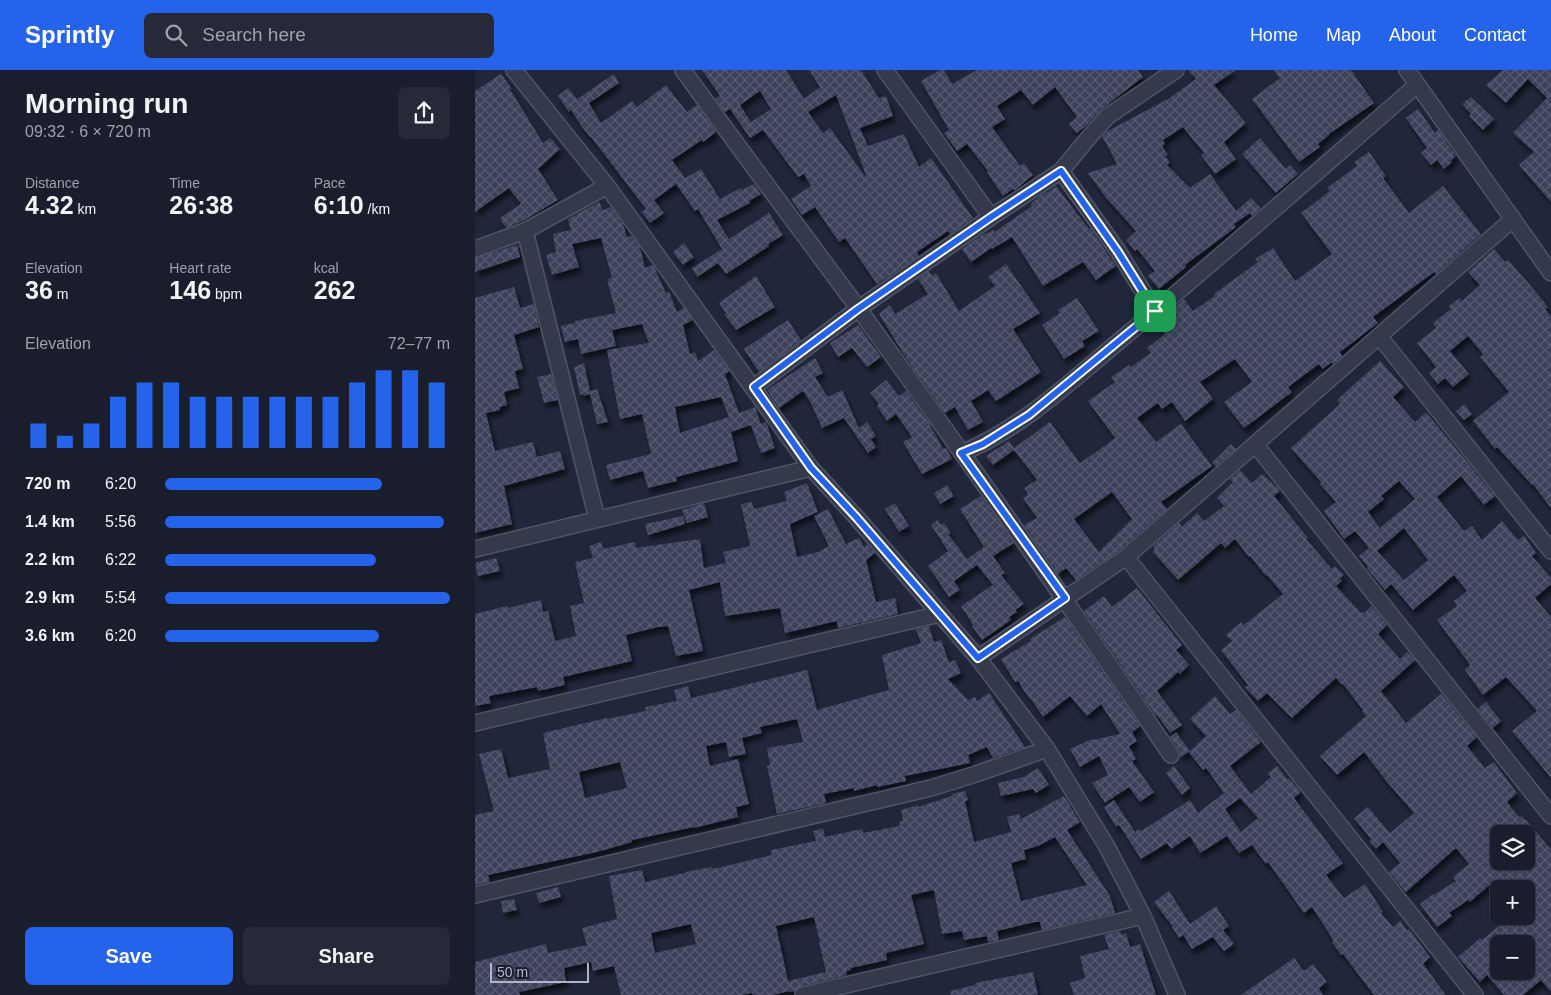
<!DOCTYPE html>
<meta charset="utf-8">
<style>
body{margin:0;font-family:Arial,sans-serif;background:#262a38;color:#f1f3f6;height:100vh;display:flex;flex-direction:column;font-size:19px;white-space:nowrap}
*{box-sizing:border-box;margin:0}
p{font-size:16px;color:#9fa2a9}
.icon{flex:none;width:28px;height:28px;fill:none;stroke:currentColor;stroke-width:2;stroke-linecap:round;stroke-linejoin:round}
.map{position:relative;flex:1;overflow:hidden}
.details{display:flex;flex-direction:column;background:#191d2c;width:475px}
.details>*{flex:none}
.controls{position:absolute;left:1015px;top:755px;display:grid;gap:10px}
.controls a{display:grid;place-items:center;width:45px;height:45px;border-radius:8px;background:#191d2c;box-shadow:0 1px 4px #0004,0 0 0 1px #373b48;font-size:25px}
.scale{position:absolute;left:15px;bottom:12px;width:99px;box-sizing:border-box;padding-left:5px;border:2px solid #afb4c8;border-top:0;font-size:14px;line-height:18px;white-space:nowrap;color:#afb4c8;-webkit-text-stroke:4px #1a1e30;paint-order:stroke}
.pin{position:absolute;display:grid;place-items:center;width:42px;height:42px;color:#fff;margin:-21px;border-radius:10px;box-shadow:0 2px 8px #0006}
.round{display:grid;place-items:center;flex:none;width:52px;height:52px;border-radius:8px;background:#262a38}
.overview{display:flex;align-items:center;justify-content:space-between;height:85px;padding:0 25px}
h1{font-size:28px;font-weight:700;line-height:38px}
.metrics{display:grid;grid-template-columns:repeat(3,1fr);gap:8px;height:85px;padding:5px 25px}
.metrics div{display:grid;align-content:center}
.metrics b{font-size:25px;font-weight:700}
.metrics small{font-size:14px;font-weight:400}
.metrics p{font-size:14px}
.chart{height:140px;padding:10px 25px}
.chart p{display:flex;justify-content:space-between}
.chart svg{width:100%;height:90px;margin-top:5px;stroke:#2563eb;stroke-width:6}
.cta{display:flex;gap:10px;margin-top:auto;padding:10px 25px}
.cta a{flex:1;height:58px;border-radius:8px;background:#2563eb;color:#fff;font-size:20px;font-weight:700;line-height:58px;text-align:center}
.cta a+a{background:#262a38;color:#f1f3f6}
ul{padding:0 25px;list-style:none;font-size:16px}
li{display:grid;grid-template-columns:80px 60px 1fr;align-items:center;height:38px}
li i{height:12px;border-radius:6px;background:#2563eb}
header{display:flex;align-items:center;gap:30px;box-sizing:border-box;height:70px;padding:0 25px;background:#2563eb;color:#fff}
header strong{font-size:24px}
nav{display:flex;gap:28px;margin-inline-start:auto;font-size:18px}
.search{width:350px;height:45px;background:#262a38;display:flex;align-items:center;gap:12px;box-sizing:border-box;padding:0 18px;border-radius:8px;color:#9fa2a9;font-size:19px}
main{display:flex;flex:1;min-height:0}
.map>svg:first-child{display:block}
.building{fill:url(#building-cross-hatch);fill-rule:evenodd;filter:url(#shadow)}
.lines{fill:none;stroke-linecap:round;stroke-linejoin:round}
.minor-casing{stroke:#4f5466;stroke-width:18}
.minor{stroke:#34394b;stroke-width:15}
.route-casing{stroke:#fff;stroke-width:10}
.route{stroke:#2563eb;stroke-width:6}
</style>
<header>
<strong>Sprintly</strong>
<div class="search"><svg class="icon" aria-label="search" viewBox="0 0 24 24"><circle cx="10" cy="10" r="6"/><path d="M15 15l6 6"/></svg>Search here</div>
<nav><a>Home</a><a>Map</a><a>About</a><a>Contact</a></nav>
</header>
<main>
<section class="details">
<div class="overview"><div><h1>Morning run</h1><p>09:32 · 6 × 720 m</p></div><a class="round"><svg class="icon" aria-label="share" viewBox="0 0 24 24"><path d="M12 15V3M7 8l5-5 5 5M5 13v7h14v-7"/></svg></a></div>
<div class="metrics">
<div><p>Distance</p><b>4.32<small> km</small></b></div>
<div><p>Time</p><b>26:38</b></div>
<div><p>Pace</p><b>6:10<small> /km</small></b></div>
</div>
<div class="metrics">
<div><p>Elevation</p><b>36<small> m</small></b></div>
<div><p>Heart rate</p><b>146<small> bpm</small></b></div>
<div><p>kcal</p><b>262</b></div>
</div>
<div class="chart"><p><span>Elevation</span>72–77 m</p>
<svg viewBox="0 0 160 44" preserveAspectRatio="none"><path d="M5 44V32M15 44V38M25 44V32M35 44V19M45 44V12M55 44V12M65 44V19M75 44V19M85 44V19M95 44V19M105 44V19M115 44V19M125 44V12M135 44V6M145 44V6M155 44V12"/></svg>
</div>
<ul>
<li><b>720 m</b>6:20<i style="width:76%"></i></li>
<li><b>1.4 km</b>5:56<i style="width:98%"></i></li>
<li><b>2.2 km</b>6:22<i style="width:74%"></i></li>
<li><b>2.9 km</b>5:54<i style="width:100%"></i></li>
<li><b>3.6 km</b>6:20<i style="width:75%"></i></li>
</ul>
<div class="cta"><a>Save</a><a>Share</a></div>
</section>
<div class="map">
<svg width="1076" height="925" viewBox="0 0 1076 925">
<defs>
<pattern id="building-cross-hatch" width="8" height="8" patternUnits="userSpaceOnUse" patternTransform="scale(1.25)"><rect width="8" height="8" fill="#3c425c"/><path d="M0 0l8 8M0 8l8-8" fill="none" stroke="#565b72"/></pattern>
<filter id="shadow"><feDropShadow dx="3" dy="5.5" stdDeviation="2.5" flood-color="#0009"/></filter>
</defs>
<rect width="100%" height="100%" fill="#21273b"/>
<path class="building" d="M227 0H311L329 29 345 17 334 0H386L404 28 411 26 418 46 385 58 393 76 429 64 444 97 456 88 498 148 475 164 473 161 442 182 444 186 402 214 370 168 364 172 340 137 327 145 316 129 336 116 329 104 323 107 288 60 275 68 255 39 250 42 240 29 245 26ZM285 21 296 39 276 52 265 35ZM361 25 391 105 390 106 355 58 348 63 333 42Z
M465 0H469L477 14 502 0H663L668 7 628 38 611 56 602 63 594 54 602 47 580 17 558 35 546 20 522 36 530 49 517 57 545 96 549 93 558 105 540 120 538 119 528 126 512 102 513 101 492 74 482 81 469 63 474 60 446 11Z
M713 0H761L739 15 771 53 749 72 761 89 740 104 726 85 729 83 708 57 688 70 690 74 687 76 693 85 690 86 695 92 692 95 715 118 735 104 761 141 776 128 786 138 777 146 775 143 759 154 761 157 710 195 711 197 684 219 673 206 680 201 662 179 660 181 651 170 661 161 632 129 613 103 642 94 627 66 631 62 693 29 721 9Z
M799 0H876L899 33 854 64V65L843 74 845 77 824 92 777 29 805 8Z
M1028 0H1076V132L1044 95 1059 82 1038 63 1072 28 1053 9 1031 33 1011 15Z
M26 4 37 19H35L68 73 75 68 85 79 63 99 83 130 46 152 31 158 25 148 46 134 34 118 0 142V21Z
M139 4 144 13 114 33 126 53 157 31 162 37 191 15 212 42 222 35 241 62 228 72 227 70 197 90 210 108 226 99 245 129 266 118 267 120 279 114 286 124 274 131 275 133 242 150 254 169 294 143 308 165 293 174 294 176 251 204 243 193 222 207 217 198 247 179 223 139 220 141 201 114 179 130 189 143 175 153 167 142 171 139 116 67H115L107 57 96 40 94 42 83 26 93 18 102 29Z
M996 27 1019 49 1008 60 994 46 996 44 987 34Z
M943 39 960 63 963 60 981 86 976 90 977 92 969 99 962 90 956 95 946 83 952 78 931 48Z
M785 68 811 99 815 95 823 104 801 123 767 84Z
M894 82 911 106 908 108 934 143 968 116 1006 164 961 204 959 202 898 247 903 253 865 282 867 286 858 294 857 292 848 299 844 294 813 317 817 322 769 358 749 332 777 312 760 289 725 312 738 329 710 351 697 332 687 339 683 333 662 348 681 372 706 354 737 396 686 432 692 439 645 480 601 510 591 498 583 504 549 455 562 448 548 428 553 424 549 418 562 410 539 380 518 395 511 386 534 371 539 378 575 352 605 393 631 375 640 368 613 331 640 312 636 307 654 295 656 297 676 283 672 278 690 264 681 253 709 229 718 241 740 226 739 224 783 192 780 189 798 178 820 211 857 184 826 143 855 121 852 118 882 96 879 92ZM637 422 657 449 624 482 599 449Z
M581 116 614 159 615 158 641 196 621 210 608 192 568 216 537 167 517 179 516 178 496 192 487 179 510 163 511 164 518 160 520 162 557 136 556 134 565 126 571 122 572 123Z
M124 132 128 140 136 137 148 154 152 167 156 166 165 177 170 198 178 195 180 199 191 223 194 222 202 242 209 238 218 250 208 255 215 284 220 282 223 291 239 280 255 301 250 304 264 343 280 337 286 354 291 352 300 378 286 383 276 355 256 362 263 391 201 407 202 411 173 418 168 401 135 410 131 395 176 384 167 344 145 349 132 280 174 273 167 254 137 260 141 276 106 284 103 269 90 272 86 256 100 253V251L141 243 132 209 137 208 126 168 97 174 104 197 77 205 71 185 81 182 78 164 96 160 93 149ZM246 327 254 347 205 363 200 337Z
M209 173 219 187 208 195 198 182Z
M42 175 45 187 0 202V188Z
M1019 179 1030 192 1033 190 1056 216 1073 237 1070 239 1076 247V438L1058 414 1057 415 1022 377 1020 379 998 351 1034 322 1005 287 1008 284 993 266 975 281 994 304 978 317 970 308 963 314 954 303 961 297 942 273 961 258 958 253 976 239 974 236 984 228 987 231 1005 215 993 202Z
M531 194 565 243 538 259 566 302 521 331 513 320 496 331 508 352 493 360 480 337 470 343 433 291 404 244 415 235 420 244 453 224 443 209 454 201 457 206 461 203 484 241 520 216 513 207Z
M281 206 300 237 261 260 249 244 251 243 244 233Z
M39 217 45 238 59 234 64 257 39 265 48 299 40 301 44 318 29 322 32 335 25 337V340L11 343 20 381 58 372 62 387 85 381 90 399 29 416 37 454 0 463V228Z
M602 228 624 261 607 271 610 276 589 289 567 255 585 243 583 240Z
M313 250 326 270 284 302 269 279Z
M383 255 406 287 392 297 377 278 363 287 355 273Z
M340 288 348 303 340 307 353 327 367 320 384 358 392 352 401 366 396 369 401 377 393 383 369 348 347 358 336 333 328 321 304 338 292 320Z
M905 291 929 317 918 327 940 352 951 342 1020 426 1009 435 986 406 962 427 989 461 997 456 1007 470 1027 451 1043 470 1049 466 1061 483 1057 486 1076 508V514L1060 528 1076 547V708L1037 661 1062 641 1031 607 1008 625 990 600 995 595 962 550 982 536 979 531 992 521 979 505 938 540 916 514 910 520 892 499 893 497 884 486 894 478 880 461 869 469 849 441 861 432 845 414 846 412 816 378 865 334 862 330ZM924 411 940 429 905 458 893 442 909 429 906 426ZM929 458 953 490 929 510 902 481Z
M109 293 115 321 122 319 133 352 122 354 115 324 109 326 108 324 105 325 99 297Z
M76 304 83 330 69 333 62 307Z
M411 310 424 326 431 321 454 353 468 379 471 378 477 389 447 404 428 372 437 367 421 344 412 351 402 336 404 334 395 323Z
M989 334 997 344 989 350 981 341Z
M756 374 761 379 741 396 737 393Z
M765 400 777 413 787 404 804 419 805 421 799 426 833 468 831 469 857 499 860 496 869 505 865 508 867 511 861 516 886 543 888 542 889 543 896 536 903 544 912 555 903 564 925 589 932 582 940 590 906 621 931 653 966 624 1002 667 992 676 1010 698 1019 692 1042 723 1032 732 1045 748 1046 746 1050 750H1051L1076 779V922L1066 910 1048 925H1029L1012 905 1005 912 983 887 1005 868 1007 870 1036 846H1051V819H1027L1020 810 995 832 993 830 974 843 977 846 962 857 945 834 958 824 959 825 981 811 978 807 994 794 981 778 931 822 914 802 925 793 908 772 901 779 894 771 896 769 879 748 893 737 915 763 939 743 912 712 889 682 862 705 845 686 891 646 887 641 888 640 868 614 867 615 861 608 817 648 792 623 783 631 770 617 773 615 746 580 757 571 751 565 766 552 769 555 808 524 792 505 791 506 775 486 774 487 760 469 750 478 746 473 703 510 678 482 680 480 678 476 704 453 707 457 722 443 729 451 749 436 742 428 758 412 755 409ZM1024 764H1051V791H1024ZM1024 874H1051V901H1024Z
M332 413 343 442 315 454 322 487 343 482 354 476 339 446 353 439 371 474 384 468 389 477 392 474 400 483 391 490 401 532 420 528 423 544 363 558 362 551 310 563 305 538 250 546 245 512 214 520 228 581 201 586 193 556 183 557 151 565 157 591 88 607 90 615 63 621 62 617 14 626 16 633 0 636V544L32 536 33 538 66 530 68 542 73 541 80 571 101 566 95 536 109 533 100 492 118 488 114 476 126 472 128 479 160 472 161 478 225 469 229 498 251 493 248 482 275 476 266 434 277 432 279 439 312 431 309 422Z
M472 415 479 426 465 434 459 423Z
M506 426 539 473 518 486 530 503 526 505 549 534 540 540 542 542 534 547 536 550 507 570 497 556 498 555 486 536 518 515 502 495 479 511 485 520 474 527 453 496 473 481 456 455 462 450 466 455 469 453 476 463 473 464 492 489 509 477 485 439Z
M229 433 233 447 212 453 207 440Z
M420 433 434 456 424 462 410 439Z
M208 446 210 454 173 465 170 454Z
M21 488 25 501 3 506 0 493Z
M662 518 707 575 701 580 714 595 705 604 703 602 682 621 707 655 695 663 682 645 681 646 609 541 629 526 637 537Z
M590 547 665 656 657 662 662 671 654 676 661 689 657 691 679 722 665 732 654 717 630 733 617 713 633 705 624 686 605 697 595 679 617 669 618 670 645 664 626 634 612 646 595 626 568 647 558 632 551 624 543 611 540 612 526 589 556 571 555 569Z
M454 556 459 572 466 570 474 592 480 590 486 603 473 609 493 630 500 627 502 631 514 623 550 677 518 688 512 677 493 685 495 693 430 706 431 711 402 717V715L379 721V718L349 724 351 733 302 744 292 696 295 695 292 678 328 672 322 649 285 657 287 663 267 668 271 684 254 687 251 672 231 676 235 696 263 689 274 734 261 737 263 747 219 758V757L157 770V772L122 782 13 805 15 812 0 815V745L19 741 4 684 26 679 33 708 75 699 68 663 132 648V649L171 641 170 637 202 631 199 620 213 616 216 628 332 600 342 640 414 620 407 585 446 573 441 559ZM145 692 152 718 110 728 104 702Z
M740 626 755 644 761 640 786 672 755 696 776 724 796 707 793 703 802 696 813 710 814 708 826 722 819 728 868 793 851 805 869 828 890 814 908 842 906 843 918 857 925 851 932 860 934 859 955 887 948 894 971 925H899L868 884 866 885 857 872 859 871 837 837 829 843 793 792 791 794 777 775 764 783 752 766 725 783 715 766 696 779 692 773 666 789 644 755 641 757 629 737 639 730 660 762 664 759 666 761 715 730 723 743 749 723 731 698 728 700 714 682 731 666 715 649ZM765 728 783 748 766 762 750 739Z
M1011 632 1026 651 1018 658 1002 639Z
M701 662 715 681 706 687 704 680 695 667Z
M699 696 715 718 707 725 691 703Z
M563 698 574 715 561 723 558 719 526 726 523 713 549 707Z
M490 721 493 730 490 731 499 772 536 762 532 747 544 744 546 749 589 726 605 752 592 760 635 826 640 843 567 860 565 852H560L522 861 524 870 513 872 512 866 489 870 487 861 467 864 459 820 436 825 449 874 411 883 412 890 376 898V900L371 901 372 905 326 916 320 921 313 922V921L299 925H278L277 923 267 925H146L139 896 118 901 116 892 89 898 91 912 44 922 45 925H0V892L71 874 73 883 112 875 107 858 142 849 134 806 167 800 170 812 210 803V802L237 797 238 799 297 785 296 780 341 771 338 761 348 758 350 767 387 759 388 763 425 756 424 752 428 751 426 740 443 735V737L477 726V724ZM580 767 612 815 546 831 536 793 551 789 549 780 563 776ZM339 847 345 872H344L351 902 313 911 301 856ZM216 854 221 874 180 883 176 863Z
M83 817 86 827 64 833 61 823Z
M694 821 715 854 741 836 754 856 748 860 759 874 749 881 738 867 717 879 708 865 704 868 697 857H698L679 832Z
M39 829 42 840 28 843 26 831Z
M645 861 646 865 651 863 655 877 665 874 681 925H599L595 913 610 908 605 886 634 879 629 865Z
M819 888 829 901 838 894 852 912 844 918 848 925H766Z
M558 902 563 925H476L475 921 500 915V913Z"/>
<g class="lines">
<g class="minor-casing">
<path id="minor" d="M39 0 132 116 336 398 382 448 503 588 572 679 631 775 668 846 702 925
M208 0C265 80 325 159 383 238 490 385 594 535 696 685
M410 0 516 147
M932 0 1076 203
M586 101 643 181 680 241
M50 161 122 449
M0 179 50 161 132 116
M904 266 1076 481
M279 317 383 239 516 147 586 101 614 67 633 46 701 0
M780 374 1076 746
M487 383C549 357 598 309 649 267 748 185 845 99 942 15
M0 479 336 398
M651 487 1000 925
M503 588 651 487 1038 149
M0 653 465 544
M0 825 456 718 501 704 572 679
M328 925 668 846"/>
</g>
<use href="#minor" class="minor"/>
</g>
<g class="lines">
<g class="route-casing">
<path id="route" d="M586 101 643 182 680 241 554 345 508 374 486 383 590 528 503 588 382 448 336 398 279 317 383 239 516 147Z"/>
</g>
<use href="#route" class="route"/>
</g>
</svg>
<div class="controls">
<a><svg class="icon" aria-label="layers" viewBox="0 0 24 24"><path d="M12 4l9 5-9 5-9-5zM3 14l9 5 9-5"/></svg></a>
<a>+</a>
<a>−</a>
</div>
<div class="scale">50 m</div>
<div class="pin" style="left:680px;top:241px;background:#1e9e55"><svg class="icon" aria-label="arrive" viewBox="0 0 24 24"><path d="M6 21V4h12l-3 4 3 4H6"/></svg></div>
</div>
</main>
